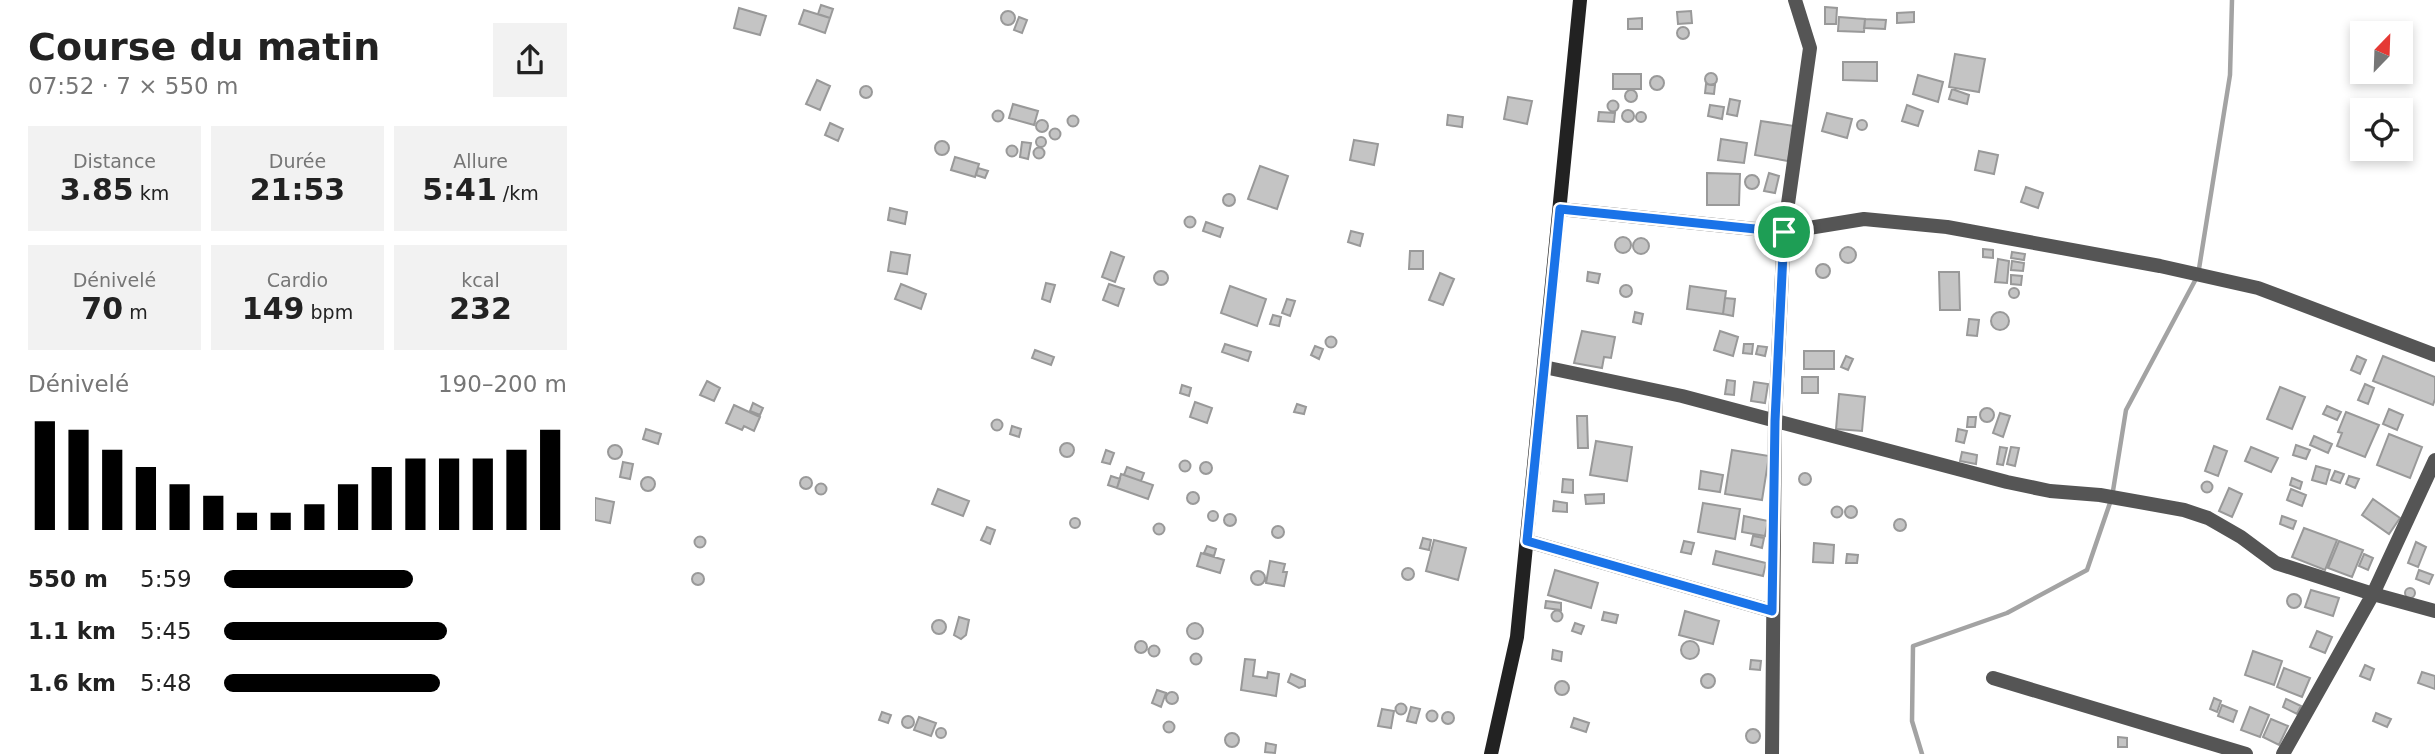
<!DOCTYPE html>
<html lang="fr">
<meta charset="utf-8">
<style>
body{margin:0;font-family:"DejaVu Sans",sans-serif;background:#f2f2f2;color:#222;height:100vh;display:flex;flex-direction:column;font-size:26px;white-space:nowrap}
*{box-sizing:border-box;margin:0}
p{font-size:23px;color:#767676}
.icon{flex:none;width:38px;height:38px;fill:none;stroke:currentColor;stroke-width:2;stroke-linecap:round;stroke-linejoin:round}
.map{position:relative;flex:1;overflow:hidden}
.details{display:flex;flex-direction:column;background:#fff;width:595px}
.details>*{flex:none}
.needle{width:46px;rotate:23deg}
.tools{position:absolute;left:1755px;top:21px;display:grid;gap:14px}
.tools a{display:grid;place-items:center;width:63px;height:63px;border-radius:0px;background:#fff;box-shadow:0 4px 10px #0003;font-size:35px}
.pin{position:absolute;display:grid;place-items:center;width:60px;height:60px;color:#fff;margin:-30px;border:4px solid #fff;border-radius:50%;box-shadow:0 2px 7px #0007}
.round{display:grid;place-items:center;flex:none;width:74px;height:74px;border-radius:0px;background:#f2f2f2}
.head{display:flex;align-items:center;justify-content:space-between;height:119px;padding:0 28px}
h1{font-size:38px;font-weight:600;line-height:52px}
.figures{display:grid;grid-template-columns:repeat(3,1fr);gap:10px;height:119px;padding:7px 28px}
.figures div{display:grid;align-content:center;border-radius:0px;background:#f2f2f2;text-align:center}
.figures b{font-size:30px;font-weight:600}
.figures small{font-size:19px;font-weight:400}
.figures p{font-size:19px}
.chart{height:196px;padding:14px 28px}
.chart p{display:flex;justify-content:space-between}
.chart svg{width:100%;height:126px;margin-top:7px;stroke:#000;stroke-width:6}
ul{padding:0 28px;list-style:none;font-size:23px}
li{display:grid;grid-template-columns:112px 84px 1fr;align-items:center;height:52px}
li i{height:18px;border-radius:9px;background:#000}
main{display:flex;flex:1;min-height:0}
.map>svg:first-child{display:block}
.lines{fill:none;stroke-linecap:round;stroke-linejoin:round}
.stream{stroke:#a3a3a3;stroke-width:4.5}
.building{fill:#c4c4c4;stroke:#999;stroke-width:2}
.street{stroke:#555;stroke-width:14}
.secondary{stroke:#222;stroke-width:14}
.route-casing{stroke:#fff;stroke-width:14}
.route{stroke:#1a73e8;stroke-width:9}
</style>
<main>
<section class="details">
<div class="head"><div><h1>Course du matin</h1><p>07:52 · 7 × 550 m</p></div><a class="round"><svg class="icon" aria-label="share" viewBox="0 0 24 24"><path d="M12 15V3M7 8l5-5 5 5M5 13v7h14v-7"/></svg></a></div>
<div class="figures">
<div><p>Distance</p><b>3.85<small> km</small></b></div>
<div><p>Durée</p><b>21:53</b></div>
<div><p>Allure</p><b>5:41<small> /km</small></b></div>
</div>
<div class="figures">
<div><p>Dénivelé</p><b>70<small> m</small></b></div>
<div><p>Cardio</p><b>149<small> bpm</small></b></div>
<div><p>kcal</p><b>232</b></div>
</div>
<div class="chart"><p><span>Dénivelé</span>190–200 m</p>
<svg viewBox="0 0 160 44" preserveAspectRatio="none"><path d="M5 44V6M15 44V9M25 44V16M35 44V22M45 44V28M55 44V32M65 44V38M75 44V38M85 44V35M95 44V28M105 44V22M115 44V19M125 44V19M135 44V19M145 44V16M155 44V9"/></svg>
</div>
<ul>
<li><b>550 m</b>5:59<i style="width:55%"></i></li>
<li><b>1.1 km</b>5:45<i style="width:65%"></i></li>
<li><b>1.6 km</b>5:48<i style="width:63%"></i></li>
</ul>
</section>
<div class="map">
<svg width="1840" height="754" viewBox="0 0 1840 754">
<rect width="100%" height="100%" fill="#fff"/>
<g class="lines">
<path class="stream" d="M1327 754 1317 721 1318 646 1412 613 1492 570 1517 497 1531 410 1603 275 1635 75 1637 0"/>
</g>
<path class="building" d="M226 5 238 9 235 18 223 14Z
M1230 7 1242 8 1241 24H1230Z
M144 8 171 16 165 35 139 28Z
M209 10 235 18 230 33 204 24Z
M406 18a7 7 0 1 1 14 0a7 7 0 1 1-14 0Z
M1096 11 1097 23 1083 24 1082 12Z
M1319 12V22L1302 23V13Z
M424 17 432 20 427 33 419 30Z
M1244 17 1270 19 1269 32 1243 31Z
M1047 18V29H1033V19Z
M1270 19 1291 20 1290 29 1269 28Z
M1082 33a6 6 0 1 1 12 0a6 6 0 1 1-12 0Z
M1360 54 1390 59 1384 92 1354 87Z
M1248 62H1282V81L1248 80Z
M1110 79a6 6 0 1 1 12 0a6 6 0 1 1-12 0Z
M1018 74H1046V89H1018Z
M1323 75 1348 82 1343 102 1318 94Z
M1055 83a7 7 0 1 1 14 0a7 7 0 1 1-14 0Z
M222 80 235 86 225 110 211 104Z
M1111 84 1120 85 1119 94 1110 93Z
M265 92a6 6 0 1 1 12 0a6 6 0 1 1-12 0Z
M1357 89 1374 95 1372 104 1354 99Z
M1030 96a6 6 0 1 1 12 0a6 6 0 1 1-12 0Z
M913 97 937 101 932 124 909 119Z
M1135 99 1145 101 1142 116 1132 114Z
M1012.5 106a5.5 5.5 0 1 1 11 0a5.5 5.5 0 1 1-11 0Z
M418 104 443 111 439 125 414 118Z
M1115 105 1129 107 1127 119 1113 116Z
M1312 105 1328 111 1323 126 1307 121Z
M1027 116a6 6 0 1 1 12 0a6 6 0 1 1-12 0Z
M397.5 116a5.5 5.5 0 1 1 11 0a5.5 5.5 0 1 1-11 0Z
M1041 117a5 5 0 1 1 10 0a5 5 0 1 1-10 0Z
M1004 112 1020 113 1019 122 1003 121Z
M1232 113 1257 119 1252 138 1227 131Z
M853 115 868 117 867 127 852 125Z
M472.5 121a5.5 5.5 0 1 1 11 0a5.5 5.5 0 1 1-11 0Z
M1262 125a5 5 0 1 1 10 0a5 5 0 1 1-10 0Z
M441 126a6 6 0 1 1 12 0a6 6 0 1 1-12 0Z
M1166 121 1199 126 1193 161 1160 155Z
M235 123 248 129 243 141 230 135Z
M454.5 134a5.5 5.5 0 1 1 11 0a5.5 5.5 0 1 1-11 0Z
M441 142a5 5 0 1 1 10 0a5 5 0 1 1-10 0Z
M1126 139 1152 143 1149 163 1123 160Z
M759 140 783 144 779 165 755 160Z
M340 148a7 7 0 1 1 14 0a7 7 0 1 1-14 0Z
M427 142 436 143 433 159 425 157Z
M411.5 151a5.5 5.5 0 1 1 11 0a5.5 5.5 0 1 1-11 0Z
M438.5 153a5.5 5.5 0 1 1 11 0a5.5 5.5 0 1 1-11 0Z
M1384 151 1403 155 1399 174 1380 170Z
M360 157 384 164 380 177 356 170Z
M665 166 693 176 682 209 653 199Z
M383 168 393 171 390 178 381 175Z
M1112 173 1145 174 1144 205H1112Z
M1174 173 1184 176 1180 193 1169 191Z
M1150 182a7 7 0 1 1 14 0a7 7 0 1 1-14 0Z
M1431 187 1448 193 1443 208 1426 202Z
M628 200a6 6 0 1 1 12 0a6 6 0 1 1-12 0Z
M295 208 312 212 310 224 293 220Z
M589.5 222a5.5 5.5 0 1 1 11 0a5.5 5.5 0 1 1-11 0Z
M611 222 628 228 625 237 608 231Z
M756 231 768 234 765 246 753 242Z
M1020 245a8 8 0 1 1 16 0a8 8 0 1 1-16 0Z
M1038 246a8 8 0 1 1 16 0a8 8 0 1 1-16 0Z
M1245 255a8 8 0 1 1 16 0a8 8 0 1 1-16 0Z
M1388 249 1398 250V258L1388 257Z
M815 251H828V269H814Z
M296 252 315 255 312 274 293 271Z
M516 252 529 257 520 282 507 277Z
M1417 252 1430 254 1429 260 1416 258Z
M1403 259 1414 261 1412 283 1400 282Z
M1417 261 1429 263 1428 271 1416 270Z
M1221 271a7 7 0 1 1 14 0a7 7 0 1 1-14 0Z
M559 278a7 7 0 1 1 14 0a7 7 0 1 1-14 0Z
M993 272 1005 274 1003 283 992 281Z
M1344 272H1364L1365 310H1345Z
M845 273 859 279 848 305 834 300Z
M1416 275 1427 276 1426 285 1416 284Z
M451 283 460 285 455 302 447 299Z
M306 284 331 294 326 309 300 299Z
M514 284 529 289 523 306 508 300Z
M1025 291a6 6 0 1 1 12 0a6 6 0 1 1-12 0Z
M635 286 671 299 662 326 626 313Z
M1095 286 1131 291 1128 314 1092 309Z
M1414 293a5 5 0 1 1 10 0a5 5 0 1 1-10 0Z
M1130 298 1140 299 1138 316 1128 314Z
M692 299 700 301 695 316 687 313Z
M1396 321a9 9 0 1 1 18 0a9 9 0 1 1-18 0Z
M1040 312 1048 314 1046 324 1038 322Z
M678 315 686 317 684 326 675 324Z
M1374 319 1384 320 1382 336 1372 335Z
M987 331 1020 337 1016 358 1009 357 1007 368 979 363Z
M1125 331 1143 337 1138 356 1119 350Z
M730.5 342a5.5 5.5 0 1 1 11 0a5.5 5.5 0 1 1-11 0Z
M630 344 656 352 653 361 627 352Z
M1149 344H1158L1157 354 1148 353Z
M720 346 728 349 724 359 716 355Z
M1163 346 1172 347 1170 356 1161 354Z
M440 350 459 357 456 365 437 358Z
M1209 351H1239V369H1209Z
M1251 356 1258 359 1253 370 1246 367Z
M1762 356 1771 360 1765 374 1756 370Z
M1788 356 1840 377V399L1838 405 1778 381Z
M1207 377H1223V393H1207Z
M1132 380 1140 381 1139 395 1130 394Z
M112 381 125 388 119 401 105 395Z
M1159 382 1173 384 1170 403 1156 401Z
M1770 384 1779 388 1773 404 1763 400Z
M587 385 596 388 594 396 585 393Z
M1685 387 1710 397 1697 429 1672 419Z
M1244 394 1270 397 1267 431 1241 429Z
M600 402 617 408 612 423 595 417Z
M158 403 168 408 165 415 155 411Z
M702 404 711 407 709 414 699 412Z
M139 405 165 417 159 431 149 426 147 430 131 423Z
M1732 406 1746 412 1742 420 1728 414Z
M1385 415a7 7 0 1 1 14 0a7 7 0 1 1-14 0Z
M1794 409 1808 415 1802 430 1788 424Z
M1751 412 1784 425 1770 457 1742 446 1747 433 1743 432Z
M1405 413 1415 416 1408 437 1398 433Z
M982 416H992L993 448H983Z
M1373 417H1381L1380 427H1372Z
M396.5 425a5.5 5.5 0 1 1 11 0a5.5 5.5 0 1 1-11 0Z
M417 426 426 429 424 437 415 434Z
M51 429 66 434 63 444 48 439Z
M1363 429 1372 431 1369 443 1361 441Z
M1794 434 1827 447 1815 478 1782 465Z
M1719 436 1737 444 1733 453 1715 445Z
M1001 441 1037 447 1032 481 995 475Z
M465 450a7 7 0 1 1 14 0a7 7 0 1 1-14 0Z
M13 452a7 7 0 1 1 14 0a7 7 0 1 1-14 0Z
M1701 445 1715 450 1711 459 1698 455Z
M1619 446 1632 451 1623 476 1610 471Z
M1405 447 1412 448 1408 465 1402 464Z
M1416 447 1424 448 1420 466 1412 464Z
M1656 447 1683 458 1676 472 1650 461Z
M511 450 519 453 515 464 507 462Z
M1137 450 1174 456 1167 500 1130 494Z
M1367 452 1382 455 1381 464 1365 461Z
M584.5 466a5.5 5.5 0 1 1 11 0a5.5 5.5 0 1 1-11 0Z
M605 468a6 6 0 1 1 12 0a6 6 0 1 1-12 0Z
M28 462 38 464 35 479 25 477Z
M1721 466 1735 470 1731 484 1717 480Z
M532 467 549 473 546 481 529 475Z
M1106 471 1128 475 1125 492 1104 489Z
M1740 471 1749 474 1745 483 1736 480Z
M1204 479a6 6 0 1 1 12 0a6 6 0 1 1-12 0Z
M526 474 558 485 553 499 522 488Z
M516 476 525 479 522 488 513 485Z
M1754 476 1764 479 1760 488 1751 484Z
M205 483a6 6 0 1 1 12 0a6 6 0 1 1-12 0Z
M46 484a7 7 0 1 1 14 0a7 7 0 1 1-14 0Z
M1697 478 1707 482 1705 489 1695 485Z
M968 479 978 480V493L967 492Z
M1606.5 487a5.5 5.5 0 1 1 11 0a5.5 5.5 0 1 1-11 0Z
M220.5 489a5.5 5.5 0 1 1 11 0a5.5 5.5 0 1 1-11 0Z
M1634 488 1647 494 1637 517 1624 511Z
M343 489 374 501 368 516 337 504Z
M1696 489 1711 495 1707 506 1692 500Z
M592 498a6 6 0 1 1 12 0a6 6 0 1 1-12 0Z
M1009 494V503L991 504 990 495Z
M0 498 19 502 15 523 0 520Z
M1778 499 1805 518 1794 534 1767 515Z
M959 501 972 503V512L958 511Z
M1108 503 1145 509 1140 539 1103 532Z
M1250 512a6 6 0 1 1 12 0a6 6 0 1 1-12 0Z
M1236.5 512a5.5 5.5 0 1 1 11 0a5.5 5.5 0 1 1-11 0Z
M613 516a5 5 0 1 1 10 0a5 5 0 1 1-10 0Z
M629 520a6 6 0 1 1 12 0a6 6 0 1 1-12 0Z
M1149 516 1173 521 1170 536 1147 532Z
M1687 516 1701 521 1698 529 1685 524Z
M475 523a5 5 0 1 1 10 0a5 5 0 1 1-10 0Z
M1299 525a6 6 0 1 1 12 0a6 6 0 1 1-12 0Z
M558.5 529a5.5 5.5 0 1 1 11 0a5.5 5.5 0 1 1-11 0Z
M677 532a6 6 0 1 1 12 0a6 6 0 1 1-12 0Z
M392 527 400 530 395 544 386 540Z
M1709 528 1742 540 1730 570 1697 557Z
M1158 536 1169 538 1167 548 1156 545Z
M99.5 542a5.5 5.5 0 1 1 11 0a5.5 5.5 0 1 1-11 0Z
M828 538 836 540 834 550 825 548Z
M839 540 871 548 863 580 831 571Z
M1089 541 1099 543 1096 554 1086 552Z
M1744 541 1768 550 1757 577 1733 568Z
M1821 542 1831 547 1823 567 1813 563Z
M1219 543 1239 545 1238 563 1218 562Z
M612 546 621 549 619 556 609 553Z
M1121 551 1171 563 1168 576 1118 564Z
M606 553 629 560 625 573 602 566Z
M1252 554 1263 555 1262 563H1251Z
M1769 554 1778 558 1773 570 1764 566Z
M675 561 690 564 688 572H692L689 586 671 583Z
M807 574a6 6 0 1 1 12 0a6 6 0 1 1-12 0Z
M960 570 1003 583 996 608 953 595Z
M1824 570 1838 575 1834 584 1821 579Z
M656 578a7 7 0 1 1 14 0a7 7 0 1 1-14 0Z
M97 579a6 6 0 1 1 12 0a6 6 0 1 1-12 0Z
M1810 593a5 5 0 1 1 10 0a5 5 0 1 1-10 0Z
M1716 590 1744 598 1738 616 1710 607Z
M1692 601a7 7 0 1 1 14 0a7 7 0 1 1-14 0Z
M951 601 966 603V610L950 608Z
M956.5 616a5.5 5.5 0 1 1 11 0a5.5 5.5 0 1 1-11 0Z
M1090 611 1124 621 1118 644 1084 635Z
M1009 612 1023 615 1021 623 1007 620Z
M364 617 374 620 371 635 366 639 359 635Z
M337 627a7 7 0 1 1 14 0a7 7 0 1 1-14 0Z
M980 623 989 626 986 634 977 631Z
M592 631a8 8 0 1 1 16 0a8 8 0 1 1-16 0Z
M1722 631 1737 637 1730 653 1715 647Z
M1086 650a9 9 0 1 1 18 0a9 9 0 1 1-18 0Z
M540 647a6 6 0 1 1 12 0a6 6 0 1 1-12 0Z
M553.5 651a5.5 5.5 0 1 1 11 0a5.5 5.5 0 1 1-11 0Z
M958 650 967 652 966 661 957 659Z
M1658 651 1687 661 1679 685 1650 675Z
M595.5 659a5.5 5.5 0 1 1 11 0a5.5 5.5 0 1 1-11 0Z
M650 659 660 660 658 676 672 678 673 672 684 674 681 696 646 690Z
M1156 660 1166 661 1165 670 1155 669Z
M1770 665 1779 669 1775 680 1765 676Z
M1689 668 1715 678 1707 697 1682 687Z
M1827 672 1840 676V689L1823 683Z
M696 674 710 680V686L704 688 693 682Z
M1106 681a7 7 0 1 1 14 0a7 7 0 1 1-14 0Z
M960 688a7 7 0 1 1 14 0a7 7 0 1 1-14 0Z
M562 690 571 693 566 707 557 703Z
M571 698a6 6 0 1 1 12 0a6 6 0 1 1-12 0Z
M1619 698 1626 701 1622 712 1615 709Z
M1691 699 1706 706 1702 714 1688 707Z
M800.5 709a5.5 5.5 0 1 1 11 0a5.5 5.5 0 1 1-11 0Z
M1627 705 1642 711 1638 722 1623 716Z
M816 707 825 709 821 723 812 721Z
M1655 707 1674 715 1665 737 1646 730Z
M787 709 799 711 796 728 783 726Z
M831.5 716a5.5 5.5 0 1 1 11 0a5.5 5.5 0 1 1-11 0Z
M847 718a6 6 0 1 1 12 0a6 6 0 1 1-12 0Z
M287 712 296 715 293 723 284 720Z
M1781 713 1796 719 1792 727 1778 721Z
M307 722a6 6 0 1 1 12 0a6 6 0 1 1-12 0Z
M324 717 341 723 336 736 319 730Z
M979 718 994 723 991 732 976 727Z
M1676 719 1693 726 1684 745 1668 737Z
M568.5 727a5.5 5.5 0 1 1 11 0a5.5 5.5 0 1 1-11 0Z
M341 733a5 5 0 1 1 10 0a5 5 0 1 1-10 0Z
M1151 736a7 7 0 1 1 14 0a7 7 0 1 1-14 0Z
M630 740a7 7 0 1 1 14 0a7 7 0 1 1-14 0Z
M1523 737 1532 738V747H1523Z
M671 743 681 745 680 753 670 752Z"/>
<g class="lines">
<path class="street" d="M965 209 1189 232 1269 219 1352 227 1565 266 1663 288 1840 355
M949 367 1087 396 1412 482 1455 491 1505 495 1589 510 1613 518 1646 537 1681 563 1778 594 1840 611
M932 541 1177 611
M1398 678 1651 754
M1177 754 1180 421 1189 232 1215 48 1200 0
M1688 754 1778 594 1840 460"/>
<path class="secondary" d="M896 754 922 637 985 0"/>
</g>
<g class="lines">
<g class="route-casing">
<path id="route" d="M965 209 1189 232 1180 421 1177 611 932 541Z"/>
</g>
<use href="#route" class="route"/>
</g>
</svg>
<div class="tools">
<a><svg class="needle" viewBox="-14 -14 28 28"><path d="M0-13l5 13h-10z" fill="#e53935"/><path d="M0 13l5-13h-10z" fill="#767676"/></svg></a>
<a><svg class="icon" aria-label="locate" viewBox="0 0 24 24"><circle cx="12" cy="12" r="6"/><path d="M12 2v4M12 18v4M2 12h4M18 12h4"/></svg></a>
</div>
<div class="pin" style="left:1189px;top:232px;background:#1e9e55"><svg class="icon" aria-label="arrive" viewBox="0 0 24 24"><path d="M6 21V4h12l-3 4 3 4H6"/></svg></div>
</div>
</main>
